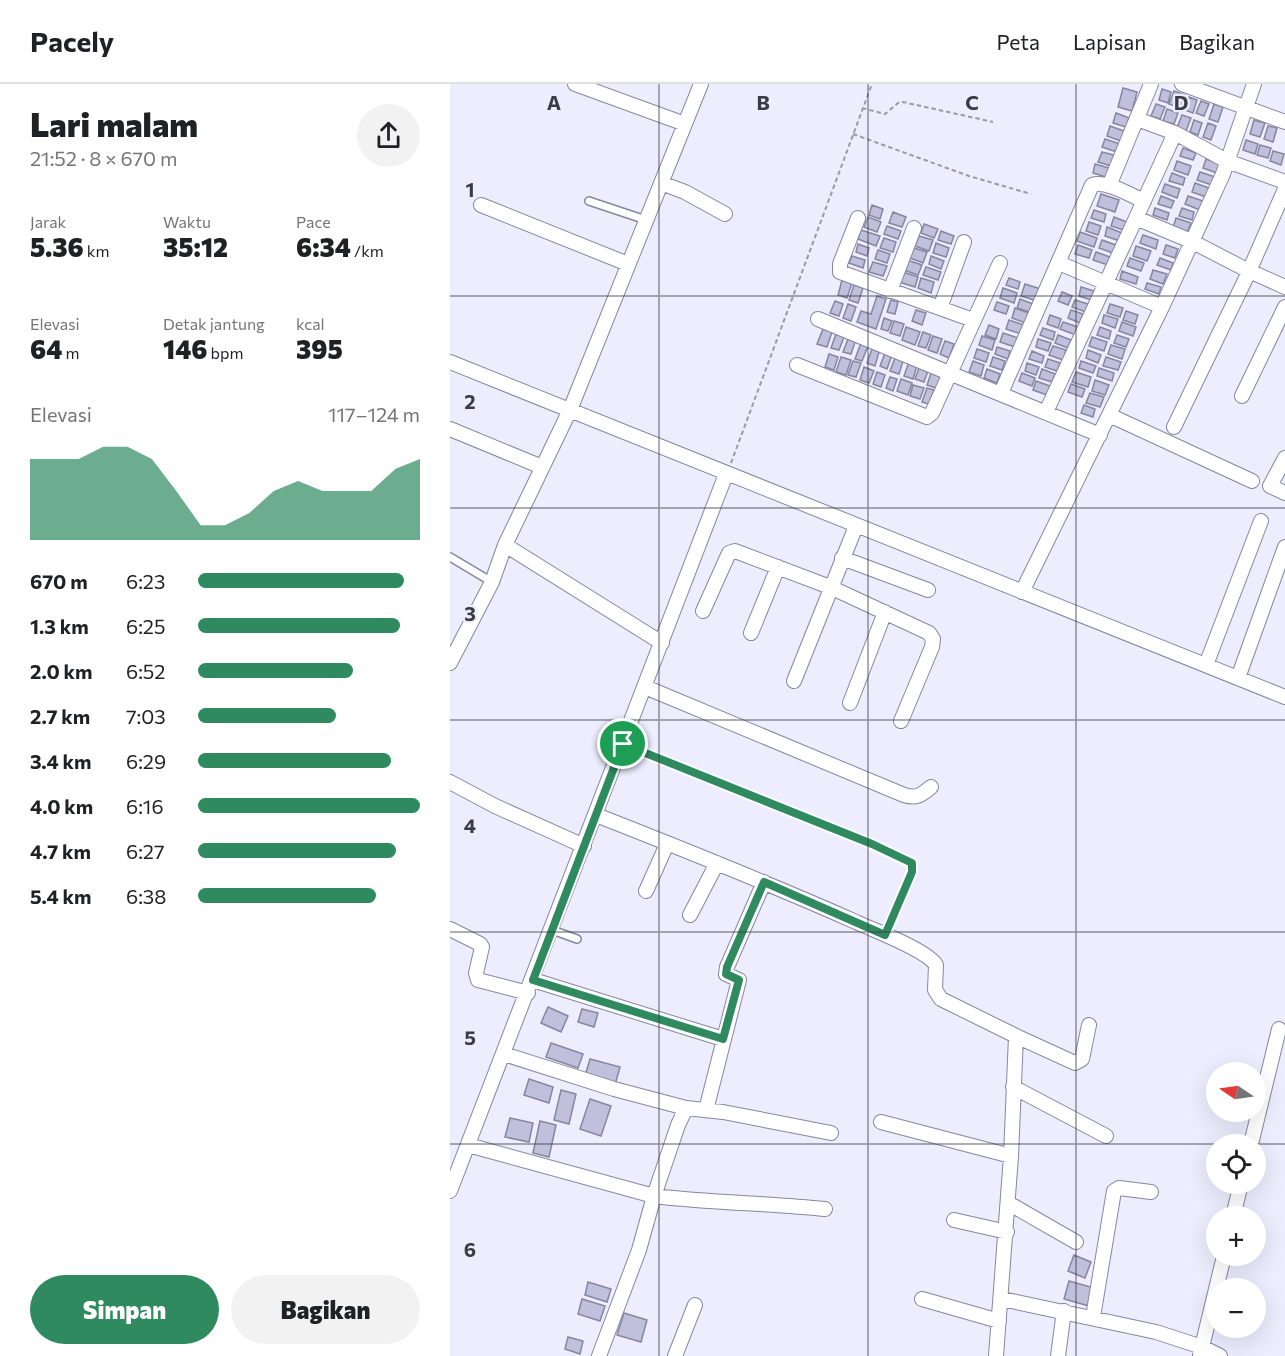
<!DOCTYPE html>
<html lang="id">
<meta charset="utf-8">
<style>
body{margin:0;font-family:Commissioner,sans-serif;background:#f2f2f2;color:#202124;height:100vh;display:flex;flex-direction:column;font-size:22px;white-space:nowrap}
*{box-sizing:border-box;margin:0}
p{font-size:20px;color:#757577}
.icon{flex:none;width:33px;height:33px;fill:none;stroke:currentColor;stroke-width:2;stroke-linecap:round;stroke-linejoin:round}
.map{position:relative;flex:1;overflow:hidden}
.panel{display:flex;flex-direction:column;background:#fff;width:450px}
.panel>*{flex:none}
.needle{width:39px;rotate:283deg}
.fabs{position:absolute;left:756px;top:978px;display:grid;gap:12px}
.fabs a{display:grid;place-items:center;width:60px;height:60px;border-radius:50%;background:#fff;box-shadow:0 6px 24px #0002;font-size:30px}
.pin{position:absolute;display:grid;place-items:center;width:51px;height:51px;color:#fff;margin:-26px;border:3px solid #fff;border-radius:50%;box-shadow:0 2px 6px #0007}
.round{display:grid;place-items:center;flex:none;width:63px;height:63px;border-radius:32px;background:#f2f2f2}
.summary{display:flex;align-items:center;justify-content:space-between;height:102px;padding:0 30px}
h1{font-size:33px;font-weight:800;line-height:45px}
.figures{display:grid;grid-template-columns:repeat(3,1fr);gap:9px;height:102px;padding:6px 30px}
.figures div{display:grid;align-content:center}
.figures b{font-size:26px;font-weight:800}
.figures small{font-size:16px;font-weight:400}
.figures p{font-size:16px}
.chart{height:168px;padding:12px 30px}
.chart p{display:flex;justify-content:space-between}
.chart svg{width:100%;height:108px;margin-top:6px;fill:#2f8a60;opacity:.7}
.button{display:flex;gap:12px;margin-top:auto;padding:12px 30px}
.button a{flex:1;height:69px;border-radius:36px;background:#2f8a60;color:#fff;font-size:24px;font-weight:800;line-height:69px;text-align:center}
.button a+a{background:#f2f2f2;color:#202124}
ul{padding:0 30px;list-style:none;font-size:20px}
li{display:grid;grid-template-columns:96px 72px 1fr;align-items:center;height:45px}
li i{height:15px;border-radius:8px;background:#2f8a60}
header{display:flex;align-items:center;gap:36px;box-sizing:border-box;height:84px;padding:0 30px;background:#fff;border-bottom:2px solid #e0e0e0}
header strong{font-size:28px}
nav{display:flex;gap:33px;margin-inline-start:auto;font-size:21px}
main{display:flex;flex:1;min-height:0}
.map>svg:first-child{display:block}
.building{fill:#c0c0dc;stroke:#85869f;stroke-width:1.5}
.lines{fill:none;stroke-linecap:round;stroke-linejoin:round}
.service-casing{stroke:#8686a0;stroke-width:10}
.minor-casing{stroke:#8686a0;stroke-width:16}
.path{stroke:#9a9aa8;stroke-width:2;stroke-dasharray:4.5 3;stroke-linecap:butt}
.service{stroke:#fff;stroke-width:7}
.minor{stroke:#fff;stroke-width:14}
.route-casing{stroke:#fff;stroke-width:12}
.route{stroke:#2f8a60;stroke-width:8}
.grid{fill:none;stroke:#3b3b46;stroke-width:1.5;stroke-opacity:0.55}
.grid-label{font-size:20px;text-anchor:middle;font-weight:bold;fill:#3b3b46;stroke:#ededfe;stroke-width:4.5;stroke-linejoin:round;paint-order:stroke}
</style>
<header>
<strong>Pacely</strong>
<nav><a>Peta</a><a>Lapisan</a><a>Bagikan</a></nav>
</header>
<main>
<section class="panel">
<div class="summary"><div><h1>Lari malam</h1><p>21:52 · 8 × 670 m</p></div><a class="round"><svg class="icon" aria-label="share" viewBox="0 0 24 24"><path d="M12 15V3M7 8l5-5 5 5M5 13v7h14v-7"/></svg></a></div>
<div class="figures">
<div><p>Jarak</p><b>5.36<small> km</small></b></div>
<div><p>Waktu</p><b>35:12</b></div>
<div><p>Pace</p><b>6:34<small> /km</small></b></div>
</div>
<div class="figures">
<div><p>Elevasi</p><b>64<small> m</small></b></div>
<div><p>Detak jantung</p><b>146<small> bpm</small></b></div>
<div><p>kcal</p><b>395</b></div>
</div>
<div class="chart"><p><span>Elevasi</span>117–124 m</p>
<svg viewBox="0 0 160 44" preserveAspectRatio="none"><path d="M0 44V11L10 11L20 11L30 6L40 6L50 11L60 24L70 38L80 38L90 33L100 24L110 20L120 24L130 24L140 24L150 15L160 11V44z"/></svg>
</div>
<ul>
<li><b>670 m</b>6:23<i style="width:93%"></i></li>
<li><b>1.3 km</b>6:25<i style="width:91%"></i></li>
<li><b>2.0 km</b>6:52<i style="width:70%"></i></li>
<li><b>2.7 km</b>7:03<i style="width:62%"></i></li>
<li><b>3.4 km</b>6:29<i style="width:87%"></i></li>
<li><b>4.0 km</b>6:16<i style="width:100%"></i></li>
<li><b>4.7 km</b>6:27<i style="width:89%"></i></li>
<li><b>5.4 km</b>6:38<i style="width:80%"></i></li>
</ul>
<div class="button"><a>Simpan</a><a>Bagikan</a></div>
</section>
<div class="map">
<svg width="835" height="1272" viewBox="0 0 835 1272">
<rect width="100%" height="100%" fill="#ededfe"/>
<path class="building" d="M673 4 687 8 682 27 668 23Z
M712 5 721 8 718 19 709 16Z
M724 7 735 11 731 24 719 20Z
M739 13 747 16 743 29 735 26Z
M751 17 759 20 754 32 746 29Z
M706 20 715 23 710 35 701 32Z
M764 20 773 23 768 38 759 35Z
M717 25 728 29 724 40 713 37Z
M666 29 679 34 676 43 663 39Z
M732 31 741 34 736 47 727 44Z
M744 36 752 39 748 51 740 48Z
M804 36 815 39 810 53 800 50Z
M758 39 766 42 761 56 753 53Z
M660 42 674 47 671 57 657 52Z
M818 42 827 44 823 58 814 55Z
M655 55 670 60 667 68 652 63Z
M796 56 808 60 805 70 793 66Z
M810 61 821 64 818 74 807 71Z
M733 64 746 69 743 76 730 72Z
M823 67 834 70 831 81 820 77Z
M652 68 664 71 661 82 648 78Z
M756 75 770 80 767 89 753 84Z
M727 77 741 82 738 91 724 86Z
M645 80 659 84 656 93 643 89Z
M750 88 765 93 762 101 747 96Z
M722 89 735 94 733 101 719 97Z
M745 99 759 104 756 113 742 108Z
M715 100 730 105 727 114 712 108Z
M651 110 669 116 665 128 647 122Z
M711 112 724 117 721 124 708 120Z
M738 112 753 117 750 126 735 120Z
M422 121 433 125 430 135 419 131Z
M705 124 719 129 717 136 703 131Z
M732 124 744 128 742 136 729 132Z
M644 126 656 130 654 138 641 134Z
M443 128 456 133 452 143 439 139Z
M418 133 431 138 427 148 414 143Z
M664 133 677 138 674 146 661 142Z
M726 134 741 139 737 149 723 144Z
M639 138 651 142 648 151 636 147Z
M474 140 488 145 484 154 471 149Z
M437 142 451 147 448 155 434 150Z
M657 143 672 149 670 157 655 152Z
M411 146 430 152 426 162 408 155Z
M491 147 504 152 501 160 488 156Z
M630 148 647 154 644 163 627 157Z
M693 151 708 156 706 165 690 159Z
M469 152 483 156 479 167 465 162Z
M434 154 446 158 443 168 430 164Z
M652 156 666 161 663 169 649 164Z
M486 159 499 164 496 173 483 169Z
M408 160 419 164 417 172 406 168Z
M628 161 642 166 639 174 625 170Z
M716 161 728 165 725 174 713 170Z
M686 162 701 167 697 177 683 172Z
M464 164 477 168 473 179 460 174Z
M428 166 440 170 437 179 425 175Z
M646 168 660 173 658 181 643 176Z
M402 172 415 176 413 184 399 179Z
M481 172 494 177 491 185 479 180Z
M680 174 694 179 691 187 677 182Z
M710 174 723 179 721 186 707 181Z
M457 176 472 181 468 191 454 186Z
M423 178 437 182 433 192 419 188Z
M476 183 491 188 488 196 473 191Z
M703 186 717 190 713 200 700 195Z
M672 187 688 193 686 200 670 195Z
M453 188 468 193 465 203 449 198Z
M471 194 484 198 481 209 468 204Z
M559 194 570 198 568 205 556 201Z
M392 196 402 199 397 214 388 211Z
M697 199 711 203 709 210 695 205Z
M575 200 591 205 587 217 571 212Z
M404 201 413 204 408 219 399 216Z
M631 203 644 207 641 216 629 212Z
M553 204 567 209 564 219 550 214Z
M612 208 622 212 618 221 608 217Z
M427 212 436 215 426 245 407 238 411 227 421 230Z
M570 215 583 220 580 228 567 224Z
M441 216 448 218 445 230 437 228Z
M625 216 638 220 636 228 622 223Z
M385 217 393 220 389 232 380 229Z
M547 218 559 222 556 230 544 226Z
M398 220 406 223 401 237 393 234Z
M660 220 673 224 670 233 657 229Z
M565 224 579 229 576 239 562 234Z
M466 226 476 229 472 241 462 237Z
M621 226 633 230 630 239 618 234Z
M676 227 688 231 685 240 673 236Z
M600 231 611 235 608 244 597 240Z
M654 231 668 235 665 244 652 239Z
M434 234 442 237 438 247 431 245Z
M559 236 574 241 571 250 556 245Z
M444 237 454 240 450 252 440 249Z
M613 238 628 243 626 251 610 245Z
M672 238 686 243 683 252 669 247Z
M539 241 549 245 546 255 535 251Z
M456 243 470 248 465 261 452 256Z
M650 243 661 247 659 255 647 251Z
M593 244 605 248 603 256 590 251Z
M373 245 382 248 377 263 367 260Z
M473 248 481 251 476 264 468 262Z
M553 249 568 254 565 263 550 258Z
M386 250 394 253 389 266 381 264Z
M608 251 621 256 618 264 605 259Z
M667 251 679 255 676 263 664 259Z
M483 252 492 255 487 269 478 266Z
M532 252 545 256 542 266 529 261Z
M642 253 657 258 654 267 639 262Z
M398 255 405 258 401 270 393 268Z
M588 255 601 259 598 267 586 263Z
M495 257 504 260 499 274 490 270Z
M411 259 418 262 412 277 405 275Z
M661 261 675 265 672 275 658 270Z
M603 262 616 266 613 276 599 271Z
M547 263 560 267 558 275 545 270Z
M422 265 429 268 425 282 417 279Z
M527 265 539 269 536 278 524 274Z
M638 266 651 271 648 279 636 274Z
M582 267 594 272 592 279 579 275Z
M435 269 442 271 437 285 430 282Z
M379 270 388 273 384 286 375 283Z
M391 273 401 276 396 291 386 288Z
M543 273 555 277 552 286 540 282Z
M656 273 671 278 668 286 653 282Z
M445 274 453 277 449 290 440 287Z
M598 275 610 279 607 287 595 283Z
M403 277 411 279 406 293 398 291Z
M523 277 534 281 531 292 519 288Z
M631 277 646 282 643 289 629 284Z
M459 278 467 281 463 295 454 292Z
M577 279 589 283 586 291 575 287Z
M470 281 479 284 474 298 465 295Z
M414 283 424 287 419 299 410 296Z
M649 284 664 289 662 297 647 292Z
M537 285 550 290 547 299 534 294Z
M592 285 605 290 602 298 589 294Z
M427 288 435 291 431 303 423 300Z
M626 288 641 293 638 303 622 298Z
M481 289 491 292 486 304 477 301Z
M572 289 585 294 582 302 569 297Z
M440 293 447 295 443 307 436 304Z
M451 295 462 299 458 311 447 307Z
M645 296 659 301 655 311 642 307Z
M586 297 600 302 597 311 583 306Z
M621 300 635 305 632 313 618 308Z
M463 301 474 304 470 315 460 312Z
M477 304 484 306 479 320 472 318Z
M640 309 654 313 650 323 636 319Z
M634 321 645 325 643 333 631 329Z
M98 923 118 932 111 948 91 939Z
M132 925 148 929 144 943 128 938Z
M101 959 133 970 128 984 96 973Z
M140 975 170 983 165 1001 135 992Z
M79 995 103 1003 99 1019 74 1011Z
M111 1006 126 1010 119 1040 104 1036Z
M140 1015 161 1022 151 1052 130 1045Z
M60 1034 83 1039 79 1058 55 1053Z
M90 1037 106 1041 99 1073 83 1069Z
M624 1171 641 1178 635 1194 618 1187Z
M619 1197 644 1204 639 1222 614 1215Z
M138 1198 161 1205 157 1218 135 1211Z
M132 1215 155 1222 150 1237 128 1230Z
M174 1229 197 1236 191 1258 167 1251Z
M118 1253 133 1257 130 1270 115 1265Z"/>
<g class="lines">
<g class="service-casing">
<path id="service" d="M139 117 196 136
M0 473 42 498
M173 660 422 760 462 779V788L435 851
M102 846 127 855"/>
</g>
<g class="minor-casing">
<path id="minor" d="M125 0 235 40
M732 0 835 38
M687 35 725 49 777 77 835 98
M725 49 686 134 741 157 795 185 835 203
M211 99 235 108 275 130
M659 102 701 0
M31 121 178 180
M408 134 390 180V188L523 236
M609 179 712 223
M440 207 464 144
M490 224 514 158
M368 235 650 351
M0 278 835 613
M347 281 477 333 482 329 550 179
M551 309 642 101C656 96 680 111 694 117
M792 312 835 223
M596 328 686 134
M659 331 802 397
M724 343 797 192 835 105
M0 345 92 383
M835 374 820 402 835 409
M55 461 212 559
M392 474 478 506
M572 508 712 223 773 90 804 0
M253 527 279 469 285 467 380 503 479 549 483 555 482 563 451 637
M301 549 328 483
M0 579 42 498 55 461 120 326 251 0
M756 581 811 437
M788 594 835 463
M344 597 406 442
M195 603 454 711C467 715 471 711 481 703
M400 619 435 528
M0 698 45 722 134 762
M146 731C233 765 320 800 406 838 423 846 477 866 486 881L485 906 491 915 566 952 561 1072 546 1272
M196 807 217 760
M240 831 267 779
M0 845 30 860 32 863 26 889 28 896 78 909
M83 896 273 955
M566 952 625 979 632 975 639 941
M54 970 164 1005 236 1024
M563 1003 656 1052
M256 1026 289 896 276 890 277 883 314 798
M431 1038 561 1072
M801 1060 829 945
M18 1061 204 1112 189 1166 149 1272
M0 1107 276 390
M558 1119 626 1158
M375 1125C318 1119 261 1119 204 1112L228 1041 236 1024 273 1028 381 1049
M783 1132 791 1100
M504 1136 557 1148
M472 1215 549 1237
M552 1215 706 1248 752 1263 774 1172
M643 1233 664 1107 669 1104 701 1108
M750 1271 752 1263 770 1272
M225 1272 245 1221
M608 1272 614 1227"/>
</g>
<path class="path" d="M412 24 435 30 448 19 453 18 543 38
M403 50 519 92 581 110
M281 379 422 0"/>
<use href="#service" class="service"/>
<use href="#minor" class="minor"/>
</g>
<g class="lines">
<g class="route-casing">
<path id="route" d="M173 660 422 760 462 779V788L435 851 314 798 277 883 276 890 289 896 273 955 83 896Z"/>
</g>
<use href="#route" class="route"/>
</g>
<path class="grid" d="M209 0V1272M418 0V1272M626 0V1272M0 212H835M0 424H835M0 636H835M0 848H835M0 1060H835"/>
<g class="grid-label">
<text x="104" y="26">A</text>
<text x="313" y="26">B</text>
<text x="522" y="26">C</text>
<text x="731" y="26">D</text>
<text x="20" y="113">1</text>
<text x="20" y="325">2</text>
<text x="20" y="537">3</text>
<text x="20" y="749">4</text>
<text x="20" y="961">5</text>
<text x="20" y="1173">6</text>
</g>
</svg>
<div class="fabs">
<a><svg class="needle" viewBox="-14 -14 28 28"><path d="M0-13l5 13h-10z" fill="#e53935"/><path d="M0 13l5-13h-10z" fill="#757577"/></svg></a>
<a><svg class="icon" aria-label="locate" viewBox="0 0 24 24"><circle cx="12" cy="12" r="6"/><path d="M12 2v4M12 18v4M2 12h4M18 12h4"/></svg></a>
<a>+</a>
<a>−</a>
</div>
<div class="pin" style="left:173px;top:660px;background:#1e9e55"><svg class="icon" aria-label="arrive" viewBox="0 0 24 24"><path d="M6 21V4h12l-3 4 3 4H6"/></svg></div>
</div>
</main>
